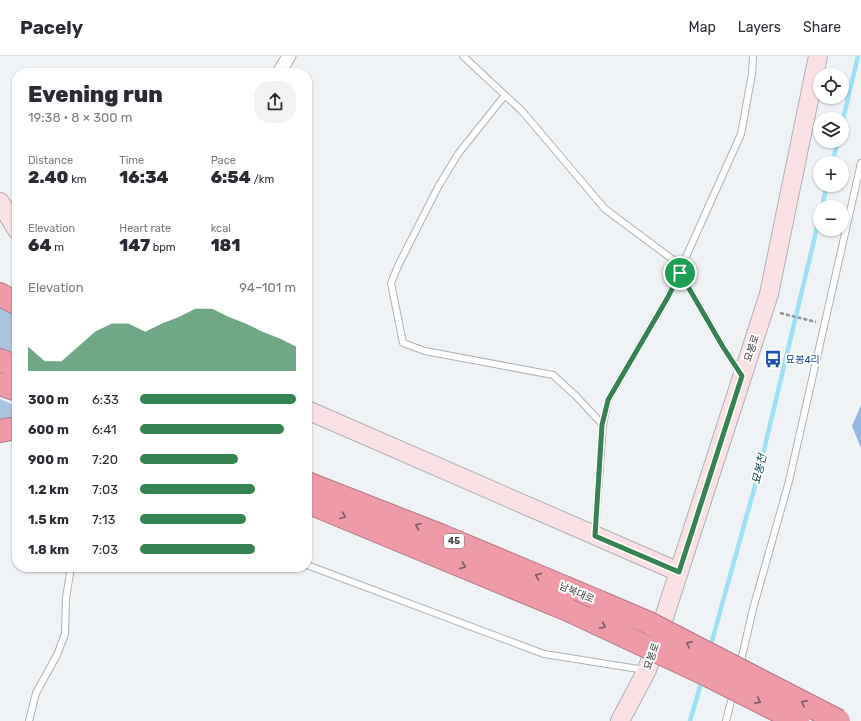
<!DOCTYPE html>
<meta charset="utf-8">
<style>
body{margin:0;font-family:Rubik,"Noto Sans KR",sans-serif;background:#f2f2f3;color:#2b2b33;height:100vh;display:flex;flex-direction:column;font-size:15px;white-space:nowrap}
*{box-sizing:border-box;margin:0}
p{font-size:13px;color:#7c7c81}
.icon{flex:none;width:22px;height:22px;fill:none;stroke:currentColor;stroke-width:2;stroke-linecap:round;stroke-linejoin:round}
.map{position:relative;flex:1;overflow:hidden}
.panel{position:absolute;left:12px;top:12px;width:300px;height:504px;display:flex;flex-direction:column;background:#fff;border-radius:16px;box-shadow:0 1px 3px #0004}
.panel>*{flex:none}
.tools{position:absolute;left:813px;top:12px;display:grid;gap:8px}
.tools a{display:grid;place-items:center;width:36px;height:36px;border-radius:50%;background:#fff;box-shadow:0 1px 3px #0004;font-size:20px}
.pin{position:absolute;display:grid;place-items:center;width:34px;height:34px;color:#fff;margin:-17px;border:2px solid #fff;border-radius:50%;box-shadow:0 1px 4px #0007}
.round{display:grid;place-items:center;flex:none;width:42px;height:42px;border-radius:16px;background:#f2f2f3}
.overview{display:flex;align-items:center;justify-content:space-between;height:68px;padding:0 16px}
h1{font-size:22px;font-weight:800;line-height:30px}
.figures{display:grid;grid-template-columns:repeat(3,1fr);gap:6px;height:68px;padding:4px 16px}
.figures div{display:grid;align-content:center}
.figures b{font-size:17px;font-weight:800}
.figures small{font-size:11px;font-weight:400}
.figures p{font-size:11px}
.chart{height:112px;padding:8px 16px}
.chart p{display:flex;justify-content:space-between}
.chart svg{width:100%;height:72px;margin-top:4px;fill:#358353;opacity:.7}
ul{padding:0 16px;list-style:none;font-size:13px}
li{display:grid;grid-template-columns:64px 48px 1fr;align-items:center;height:30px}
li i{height:10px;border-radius:5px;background:#358353}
header{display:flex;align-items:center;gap:24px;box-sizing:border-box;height:56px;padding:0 20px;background:#fff;border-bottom:1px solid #e1e1e2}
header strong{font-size:19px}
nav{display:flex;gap:22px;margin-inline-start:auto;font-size:14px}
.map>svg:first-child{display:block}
.green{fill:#aac4e1}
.forest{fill:#91b8e2}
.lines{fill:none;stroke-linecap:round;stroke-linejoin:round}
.stream{stroke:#9de1f5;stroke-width:4.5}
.lane-casing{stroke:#aeb1b4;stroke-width:8}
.street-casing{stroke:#aeb1b4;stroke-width:15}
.secondary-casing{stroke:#aeb1b4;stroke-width:20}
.highway-casing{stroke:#b07983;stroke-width:24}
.path{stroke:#909294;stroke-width:2.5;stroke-dasharray:4 2;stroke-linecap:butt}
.lane{stroke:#fff;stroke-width:6}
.street{stroke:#fff;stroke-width:13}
.secondary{stroke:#fae1e5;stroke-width:18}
.highway{stroke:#ef9aa9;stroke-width:22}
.highway-bridge-casing{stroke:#b07983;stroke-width:24;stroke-linecap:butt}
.highway-bridge{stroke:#ef9aa9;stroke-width:22}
.oneway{stroke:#795c62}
.route-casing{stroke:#fff;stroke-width:8}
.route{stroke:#358353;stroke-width:5}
.labels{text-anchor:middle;stroke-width:4;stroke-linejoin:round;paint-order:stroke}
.shield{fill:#fff;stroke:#757676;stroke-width:1}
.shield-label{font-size:9px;font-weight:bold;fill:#3a3b3c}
.street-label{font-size:10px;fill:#3a3b3c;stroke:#fff}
.transit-label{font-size:10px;fill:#164399;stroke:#fff;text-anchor:start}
.water-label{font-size:11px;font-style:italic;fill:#00404e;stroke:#fff}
</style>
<header>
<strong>Pacely</strong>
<nav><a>Map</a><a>Layers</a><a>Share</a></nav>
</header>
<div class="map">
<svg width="861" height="665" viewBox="0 0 861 665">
<rect width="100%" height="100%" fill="#f0f3f6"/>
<path class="green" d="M0 249 17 260V299L0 292Z
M0 343 17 350V363L0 365Z"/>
<path class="forest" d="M861 349V392L852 370Z"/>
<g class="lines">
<path class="stream" d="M842 67 858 0
M832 107 838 85
M822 151 827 129
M710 592 758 419 820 159
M690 665 702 624"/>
<g class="lane-casing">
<path id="lane" d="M463 0 522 55 605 153 672 203 723 291 740 317
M505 39 458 98 438 131 398 210 391 227 403 287 425 295 553 319 576 340 603 369
M595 476 603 369 608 344 668 241 741 78 752 18 753 0
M307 509 544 598 645 614
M740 609 753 553 789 425 861 107
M29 665 36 637 57 599 65 578 66 542 71 511
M726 665 733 637"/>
</g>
<g class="street-casing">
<path id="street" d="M279 17 289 0"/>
</g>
<g class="secondary-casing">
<path id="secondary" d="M0 146 17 174
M307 354 679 516
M620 665 647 614 769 238 818 0"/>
</g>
<g class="highway-casing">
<path id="highway" d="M0 238 17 248
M0 304 17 311
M0 328 17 334
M0 375 17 372
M307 427 440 479 600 546
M307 446 568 554"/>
</g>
<path class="path" d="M780 257 816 266"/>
<use href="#lane" class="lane"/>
<use href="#street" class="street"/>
<use href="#secondary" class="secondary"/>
<use href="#highway" class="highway"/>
<g class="highway-bridge-casing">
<path id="highway-bridge" d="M600 546 647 566 839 665
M568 554 709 620 798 665"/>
</g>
<use href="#highway-bridge" class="highway-bridge"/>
</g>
<defs><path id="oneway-chevron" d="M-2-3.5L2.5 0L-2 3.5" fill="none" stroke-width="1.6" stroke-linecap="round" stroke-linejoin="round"/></defs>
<g class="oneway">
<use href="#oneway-chevron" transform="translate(343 460) rotate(23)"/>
<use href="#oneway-chevron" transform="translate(418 470) rotate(-159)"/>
<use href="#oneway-chevron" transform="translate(463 510) rotate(23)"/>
<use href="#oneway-chevron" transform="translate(538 520) rotate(-157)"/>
<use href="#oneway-chevron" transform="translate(603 570) rotate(25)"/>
<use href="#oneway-chevron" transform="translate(689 588) rotate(-153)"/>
<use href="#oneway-chevron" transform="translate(758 645) rotate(27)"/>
<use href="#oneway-chevron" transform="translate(804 647) rotate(-152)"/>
</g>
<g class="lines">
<g class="route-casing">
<path id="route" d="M680 217 723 291 742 320 679 516 595 480 602 369 608 344 668 241Z"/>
</g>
<use href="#route" class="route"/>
</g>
<defs>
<g id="bus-bare" transform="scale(1.38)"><path d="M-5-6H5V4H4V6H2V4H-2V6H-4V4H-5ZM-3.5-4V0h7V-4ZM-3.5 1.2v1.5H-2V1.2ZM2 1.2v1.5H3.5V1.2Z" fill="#1a4fb4" stroke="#fff" stroke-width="2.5" paint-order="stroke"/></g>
</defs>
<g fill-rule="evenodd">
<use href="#bus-bare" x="773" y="303"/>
</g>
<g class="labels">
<rect class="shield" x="444" y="478" width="20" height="14" rx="3"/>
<g class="shield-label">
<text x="454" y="488">45</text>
</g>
<g class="street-label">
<text transform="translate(751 292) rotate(-72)" y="4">묘봉로</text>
<text transform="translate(577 536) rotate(23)" y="4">남북대로</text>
<text transform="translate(651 600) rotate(-71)" y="4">묘봉로</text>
</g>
<g class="transit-label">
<text x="786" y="307">묘봉4리</text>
</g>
<g class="water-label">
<text transform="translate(759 413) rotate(-76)" y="4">묘봉천</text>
</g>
</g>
</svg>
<div class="tools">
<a><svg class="icon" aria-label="locate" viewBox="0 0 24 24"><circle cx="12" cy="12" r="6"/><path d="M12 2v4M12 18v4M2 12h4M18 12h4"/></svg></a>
<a><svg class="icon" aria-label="layers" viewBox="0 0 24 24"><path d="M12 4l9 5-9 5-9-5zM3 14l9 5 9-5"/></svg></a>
<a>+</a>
<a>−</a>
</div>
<div class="pin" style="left:680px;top:217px;background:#1e9e55"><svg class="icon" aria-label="arrive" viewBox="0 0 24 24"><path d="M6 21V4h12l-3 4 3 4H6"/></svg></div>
<section class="panel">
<div class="overview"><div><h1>Evening run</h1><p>19:38 · 8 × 300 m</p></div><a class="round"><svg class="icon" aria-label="share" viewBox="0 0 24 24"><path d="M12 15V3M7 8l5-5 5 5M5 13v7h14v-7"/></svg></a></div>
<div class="figures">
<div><p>Distance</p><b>2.40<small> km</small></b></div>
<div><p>Time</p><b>16:34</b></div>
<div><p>Pace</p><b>6:54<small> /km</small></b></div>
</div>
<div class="figures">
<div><p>Elevation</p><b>64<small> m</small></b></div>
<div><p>Heart rate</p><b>147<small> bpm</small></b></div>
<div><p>kcal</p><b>181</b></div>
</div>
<div class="chart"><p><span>Elevation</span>94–101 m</p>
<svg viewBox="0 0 160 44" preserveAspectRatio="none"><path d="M0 44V29L10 38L20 38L30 29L40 20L50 15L60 15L70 20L80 15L90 11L100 6L110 6L120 11L130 15L140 20L150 24L160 29V44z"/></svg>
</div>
<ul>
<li><b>300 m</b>6:33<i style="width:100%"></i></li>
<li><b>600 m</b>6:41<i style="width:92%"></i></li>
<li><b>900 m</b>7:20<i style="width:63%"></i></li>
<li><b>1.2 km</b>7:03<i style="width:74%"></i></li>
<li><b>1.5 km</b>7:13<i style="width:68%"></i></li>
<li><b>1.8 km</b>7:03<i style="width:74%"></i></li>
</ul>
</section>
</div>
